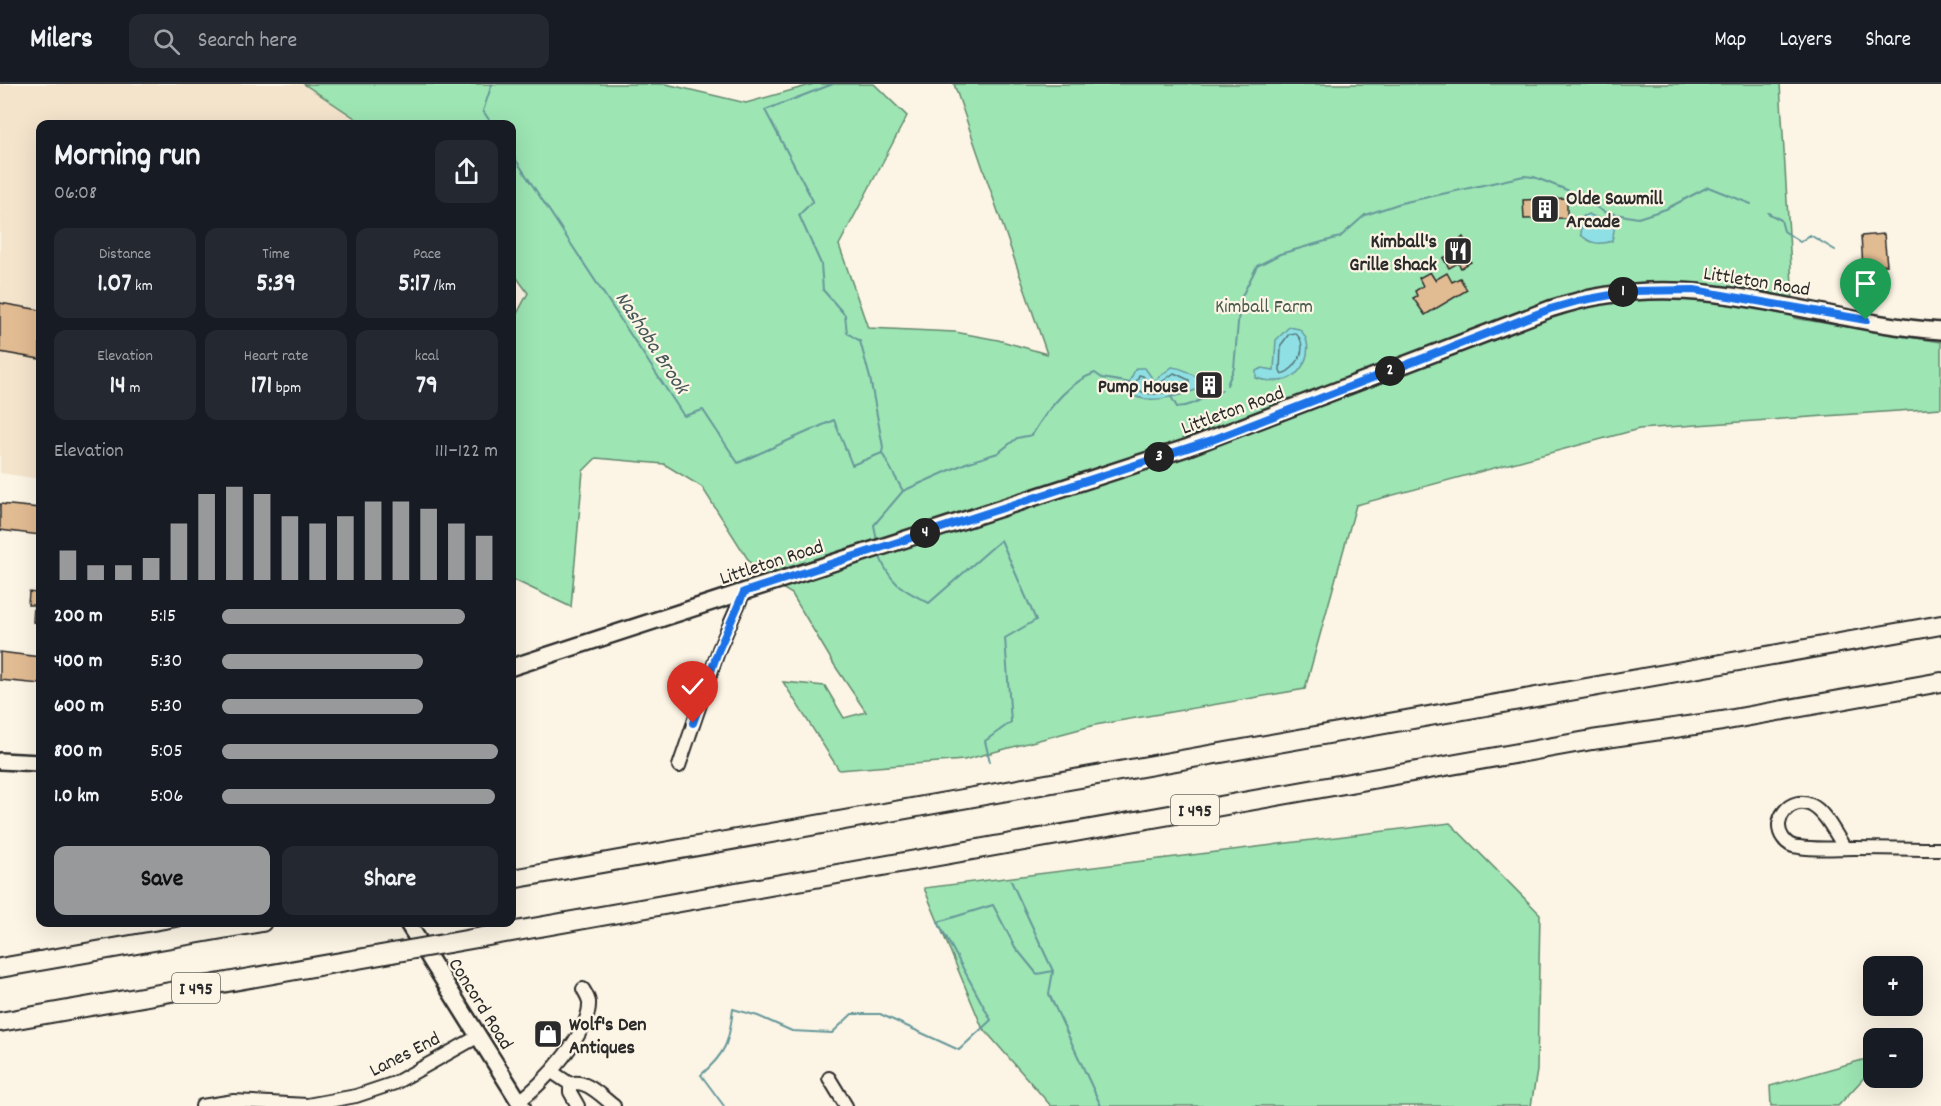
<!DOCTYPE html>
<meta charset="utf-8">
<style>
body{margin:0;font-family:Dekko,sans-serif;background:#242831;color:#f1f3f6;height:100vh;display:flex;flex-direction:column;font-size:22px;white-space:nowrap}
*{box-sizing:border-box;margin:0}
p{font-size:20px;color:#9ea1a6}
.icon{flex:none;width:33px;height:33px;fill:none;stroke:currentColor;stroke-width:2;stroke-linecap:round;stroke-linejoin:round}
.map{position:relative;flex:1;overflow:hidden}
.side{position:absolute;left:36px;top:36px;width:480px;height:807px;display:flex;flex-direction:column;background:#171b24;border-radius:12px;box-shadow:0 6px 24px #0002}
.side>*{flex:none}
.buttons{position:absolute;left:1863px;top:872px;display:grid;gap:12px}
.buttons a{display:grid;place-items:center;width:60px;height:60px;border-radius:12px;background:#171b24;box-shadow:0 6px 24px #0002;font-size:30px}
.pin{position:absolute;display:grid;place-items:center;width:51px;height:51px;color:#fff;margin:-62px -26px;border-radius:50% 50% 50% 0;rotate:-45deg;box-shadow:0 0 6px #0007}
.pin .icon{rotate:45deg}
.km{position:absolute;width:30px;height:30px;margin:-15px;border-radius:50%;background:#222;color:#fff;font-size:16px;line-height:30px;text-align:center}
.round{display:grid;place-items:center;flex:none;width:63px;height:63px;border-radius:12px;background:#242831}
.head{display:flex;align-items:center;justify-content:space-between;height:102px;padding:0 18px}
h1{font-size:33px;font-weight:800;line-height:45px}
.figures{display:grid;grid-template-columns:repeat(3,1fr);gap:9px;height:102px;padding:6px 18px}
.figures div{display:grid;align-content:center;border-radius:12px;background:#242831;text-align:center}
.figures b{font-size:26px;font-weight:800}
.figures small{font-size:16px;font-weight:400}
.figures p{font-size:16px}
.chart{height:168px;padding:12px 18px}
.chart p{display:flex;justify-content:space-between}
.chart svg{width:100%;height:108px;margin-top:6px;stroke:#98999b;stroke-width:6}
.primary-button{display:flex;gap:12px;margin-top:auto;padding:12px 18px}
.primary-button a{flex:1;height:69px;border-radius:12px;background:#98999b;color:#111;font-size:24px;font-weight:800;line-height:69px;text-align:center}
.primary-button a+a{background:#242831;color:#f1f3f6}
ul{padding:0 18px;list-style:none;font-size:20px}
li{display:grid;grid-template-columns:96px 72px 1fr;align-items:center;height:45px}
li i{height:15px;border-radius:8px;background:#98999b}
header{display:flex;align-items:center;gap:36px;box-sizing:border-box;height:84px;padding:0 30px;background:#171b24;border-bottom:2px solid #363941}
header strong{font-size:28px}
nav{display:flex;gap:33px;margin-inline-start:auto;font-size:21px}
.search{width:420px;height:54px;background:#242831;display:flex;align-items:center;gap:15px;box-sizing:border-box;padding:0 21px;border-radius:12px;color:#9ea1a6;font-size:22px}
.map>svg:first-child{display:block}
.built{fill:#f4e4cc}
.green{fill:#9de5b3;stroke:#64886f;stroke-width:1.5}
.water{fill:#8ee0e4;stroke:#66989a;stroke-width:1.5}
.lines{fill:none;stroke-linecap:round;stroke-linejoin:round}
.shore{stroke:#537375;stroke-width:1.5}
.stream{stroke:#66989a;stroke-width:2}
.building{fill:#e1bb92;stroke:#2b2b2b;stroke-width:1.5}
.minor-casing{stroke:#2b2b2b;stroke-width:16}
.major-casing{stroke:#2b2b2b;stroke-width:20}
.highway-casing{stroke:#2b2b2b;stroke-width:22}
.minor{stroke:#fcf5e5;stroke-width:12}
.major{stroke:#fcf5e5;stroke-width:15}
.highway{stroke:#fcf5e5;stroke-width:18}
.highway-bridge-casing{stroke:#2b2b2b;stroke-width:22;stroke-linecap:butt}
.highway-bridge{stroke:#fcf5e5;stroke-width:18}
.route-casing{stroke:#fff;stroke-width:12}
.route{stroke:#1a73e8;stroke-width:8}
.labels{text-anchor:middle;stroke-width:4.5;stroke-linejoin:round;paint-order:stroke}
.shield{fill:#fcf5e5;stroke:#6a6863;stroke-width:1.5}
.shield-label{font-size:18px;font-weight:bold;fill:#2b2b2b}
.poi-label{font-size:20px;font-weight:bold;fill:#2b2b2b;stroke:#fcf5e5;text-anchor:start}
.street-label{font-size:20px;fill:#2b2b2b;stroke:#fcf5e5}
.park-label{font-size:20px;fill:#485a4d;stroke:#fcf5e5}
.water-label{font-size:21px;font-style:italic;fill:#445859;stroke:#fcf5e5}
</style>
<header>
<strong>Milers</strong>
<div class="search"><svg class="icon" aria-label="search" viewBox="0 0 24 24"><circle cx="10" cy="10" r="6"/><path d="M15 15l6 6"/></svg>Search here</div>
<nav><a>Map</a><a>Layers</a><a>Share</a></nav>
</header>
<div class="map">
<svg width="1941" height="1022" viewBox="0 0 1941 1022">
<rect width="100%" height="100%" fill="#fcf5e5"/>
<filter id="ink" filterUnits="userSpaceOnUse"><feTurbulence type="fractalNoise" baseFrequency=".0167" numOctaves="2"/><feDisplacementMap in="SourceGraphic" scale="12" xChannelSelector="R" yChannelSelector="G"/><feConvolveMatrix kernelMatrix="1 2 1 2 8 2 1 2 1" color-interpolation-filters="sRGB"/></filter>
<g filter="url(#ink)">
<path class="built" d="M0 0H441L467 40H40V395L0 389Z"/>
<path class="green" d="M304 0H666L746 19 814 0H874L907 32 839 161 868 244 955 248 998 256 1047 270 954 0H1780L1794 234 1941 258V324L1639 345 1356 421 1305 605 1095 641 964 676 839 686 783 598 825 602 844 634 866 628 835 582 792 510 756 488 702 403 664 380 596 374 583 387 571 523 512 495V239L528 209 512 187V40H364Z
M1450 739 1540 830 1537 987 1531 1022H1051L982 943 924 804Z
M1873 973V984L1838 1022H1771L1770 1002Z"/>
<path class="water" d="M1588 130 1615 141 1612 157C1599 161 1591 160 1581 151L1582 133Z
M1289 243 1299 245C1316 259 1306 290 1285 296 1277 298 1264 297 1256 294V287L1262 284 1274 286 1276 256Z
M1172 283C1183 284 1193 290 1201 297V304C1183 311 1152 320 1134 312L1129 298 1136 284H1145L1154 297Z"/>
<g class="lines">
<path class="shore" d="M1295 249C1310 261 1298 285 1282 290L1280 287 1281 261 1289 250Z
M1174 289 1189 296V300C1177 307 1147 316 1137 304L1136 299 1139 291 1143 292 1148 300 1155 303Z"/>
<path class="stream" d="M833 0 765 26 813 117 799 131 821 180 823 206 845 231 847 249 860 257 870 294 883 363 882 369
M492 40 483 27 492 0
M512 70 684 332 703 326 738 379 834 336 852 381 882 369 903 407 874 441 877 457
M1768 129 1781 136 1784 147 1800 158 1810 151 1835 166
M1227 301 1234 284 1240 216 1257 182 1280 170 1340 153 1365 131 1401 119 1524 92 1534 93 1572 108 1604 128 1638 134 1666 125 1708 103 1751 120
M1170 311 1177 323C1196 322 1205 311 1222 306
M903 407 966 379 998 369 1017 354 1032 351C1047 326 1067 299 1095 289L1102 294 1131 299
M880 473C891 501 904 506 929 519L1001 456 1036 536 1005 554 1011 638 985 657 990 678
M1011 797 1053 887 1049 910 1101 1022
M724 1022 701 991C726 969 729 959 733 925L758 932 792 947 832 949 852 930H880L959 966 991 936 938 838 993 821 1015 863 1037 890 1053 887"/>
</g>
<path class="building" d="M1567 114V134L1524 135 1523 116Z
M1884 150 1887 181 1863 183 1861 152Z
M1463 153 1467 160 1462 163 1471 178 1461 184 1458 179 1449 184 1443 174 1453 169 1450 165Z
M1430 188 1435 196 1447 189 1452 198 1460 194 1467 206 1425 231 1413 214 1417 212 1415 207 1423 202 1419 194Z
M0 219 40 226V275L0 268Z
M0 420 40 424V451L0 446Z
M36 506H40V539L33 538 34 521H28L29 508 36 509Z
M0 568 40 573V600L0 596Z
M550 938 560 949 546 962 536 951Z"/>
<g class="lines">
<g class="minor-casing">
<path id="minor" d="M679 682 719 565 744 508
M1845 764C1836 752 1826 728 1811 721 1791 711 1770 736 1783 754 1787 760 1793 763 1799 763 1817 766 1836 764 1854 764 1883 764 1912 765 1941 765
M552 988 570 1000C585 994 602 1013 614 1022
M829 994 846 1022
M570 1000V1008L578 1022
M519 1017C542 1002 591 947 589 918 588 913 586 910 583 905
M202 1022 234 1017 307 1021 356 1012 395 999 479 952"/>
</g>
<g class="major-casing">
<path id="major" d="M512 583 1186 364 1550 225C1691 177 1803 237 1941 247
M0 677 40 679
M407 838 522 1022"/>
</g>
<g class="highway-casing">
<path id="highway" d="M512 795 1941 541
M449 859 1592 656 1722 637 1941 598
M0 884 262 838
M0 938 392 869"/>
</g>
<use href="#minor" class="minor"/>
<use href="#major" class="major"/>
<use href="#highway" class="highway"/>
<g class="highway-bridge-casing">
<path id="highway-bridge" d="M392 869 449 859"/>
</g>
<use href="#highway-bridge" class="highway-bridge"/>
</g>
</g>
<g class="lines" filter="url(#ink)">
<g class="route-casing">
<path id="route" d="M693 639 718 567 744 508 1212 356 1550 225 1578 217 1633 207 1694 206 1866 236"/>
</g>
<use href="#route" class="route"/>
</g>
<defs>
<g id="building-square" transform="scale(1.5)"><rect x="-9" y="-9" width="18" height="18" rx="4" fill="#2b2b2b" stroke="#fcf5e5"/><path d="M-4-6H4V6H1V3H-1V6H-4ZM-2.5-4.3h1.7v1.8h-1.7ZM.8-4.3h1.7v1.8H.8ZM-2.5-1h1.7V.8h-1.7ZM.8-1h1.7V.8H.8Z" fill="#fff"/></g>
<g id="restaurant-square" transform="scale(1.5)"><rect x="-9" y="-9" width="18" height="18" rx="4" fill="#2b2b2b" stroke="#fcf5e5"/><path d="M-5-6h1v4h1v-4h1v4h1v-4h1v5L-1.5 .5V6h-2V.5L-5-1ZM5-6V6H3V1.5H1.5Q1.5-4 5-6Z" fill="#fff"/></g>
<g id="shop-square" transform="scale(1.5)"><rect x="-9" y="-9" width="18" height="18" rx="4" fill="#2b2b2b" stroke="#fcf5e5"/><path d="M-5-2.5h2.3a2.7 3.5 0 0 1 5.4 0H5L5.5 6h-11ZM-1.5-2.5h3a1.5 2.3 0 0 0-3 0Z" fill="#fff"/></g>
</defs>
<g fill-rule="evenodd">
<use href="#building-square" x="1545" y="125"/>
<use href="#restaurant-square" x="1458" y="167"/>
<use href="#building-square" x="1209" y="301"/>
<use href="#shop-square" x="548" y="950"/>
</g>
<g class="labels">
<g class="shield">
<rect x="1171" y="711" width="48" height="30" rx="4.5"/>
<rect x="172" y="889" width="48" height="30" rx="4.5"/>
</g>
<g class="shield-label">
<text x="1195" y="732">I 495</text>
<text x="196" y="910">I 495</text>
</g>
<g class="poi-label">
<text x="1566" y="120">Olde Sawmill<tspan x="1566" dy="23">Arcade</tspan></text>
<text x="1437" y="163" text-anchor="end">Kimball's<tspan x="1437" dy="23">Grille Shack</tspan></text>
<text x="1188" y="308" text-anchor="end">Pump House</text>
<text x="569" y="946">Wolf's Den<tspan x="569" dy="23">Antiques</tspan></text>
</g>
<g class="street-label">
<text transform="translate(1757 196) rotate(9)" y="7">Littleton Road</text>
<text transform="translate(1232 325) rotate(-20)" y="7">Littleton Road</text>
<text transform="translate(771 477) rotate(-18)" y="7">Littleton Road</text>
<text transform="translate(482 919) rotate(58)" y="7">Concord Road</text>
<text transform="translate(404 969) rotate(-27)" y="7">Lanes End</text>
</g>
<g class="park-label">
<text x="1264" y="228">Kimball Farm</text>
</g>
<g class="water-label">
<text transform="translate(653 258) rotate(57)" y="7">Nashoba Brook</text>
</g>
</g>
</svg>
<div class="buttons">
<a>+</a>
<a>−</a>
</div>
<div class="pin" style="left:1866px;top:236px;background:#1e9e55"><svg class="icon" aria-label="arrive" viewBox="0 0 24 24"><path d="M6 21V4h12l-3 4 3 4H6"/></svg></div>
<div class="pin" style="left:693px;top:639px;background:#d93025"><svg class="icon" aria-label="check" viewBox="0 0 24 24"><path d="M5 12l5 5 9-10"/></svg></div>
<b class="km" style="left:1623px;top:208px">1</b>
<b class="km" style="left:1390px;top:287px">2</b>
<b class="km" style="left:1159px;top:373px">3</b>
<b class="km" style="left:925px;top:449px">4</b>
<section class="side">
<div class="head"><div><h1>Morning run</h1><p>06:08</p></div><a class="round"><svg class="icon" aria-label="share" viewBox="0 0 24 24"><path d="M12 15V3M7 8l5-5 5 5M5 13v7h14v-7"/></svg></a></div>
<div class="figures">
<div><p>Distance</p><b>1.07<small> km</small></b></div>
<div><p>Time</p><b>5:39</b></div>
<div><p>Pace</p><b>5:17<small> /km</small></b></div>
</div>
<div class="figures">
<div><p>Elevation</p><b>14<small> m</small></b></div>
<div><p>Heart rate</p><b>171<small> bpm</small></b></div>
<div><p>kcal</p><b>79</b></div>
</div>
<div class="chart"><p><span>Elevation</span>111–122 m</p>
<svg viewBox="0 0 160 44" preserveAspectRatio="none"><path d="M5 44V32M15 44V38M25 44V38M35 44V35M45 44V21M55 44V9M65 44V6M75 44V9M85 44V18M95 44V21M105 44V18M115 44V12M125 44V12M135 44V15M145 44V21M155 44V26"/></svg>
</div>
<ul>
<li><b>200 m</b>5:15<i style="width:88%"></i></li>
<li><b>400 m</b>5:30<i style="width:73%"></i></li>
<li><b>600 m</b>5:30<i style="width:73%"></i></li>
<li><b>800 m</b>5:05<i style="width:100%"></i></li>
<li><b>1.0 km</b>5:06<i style="width:99%"></i></li>
</ul>
<div class="primary-button"><a>Save</a><a>Share</a></div>
</section>
</div>
